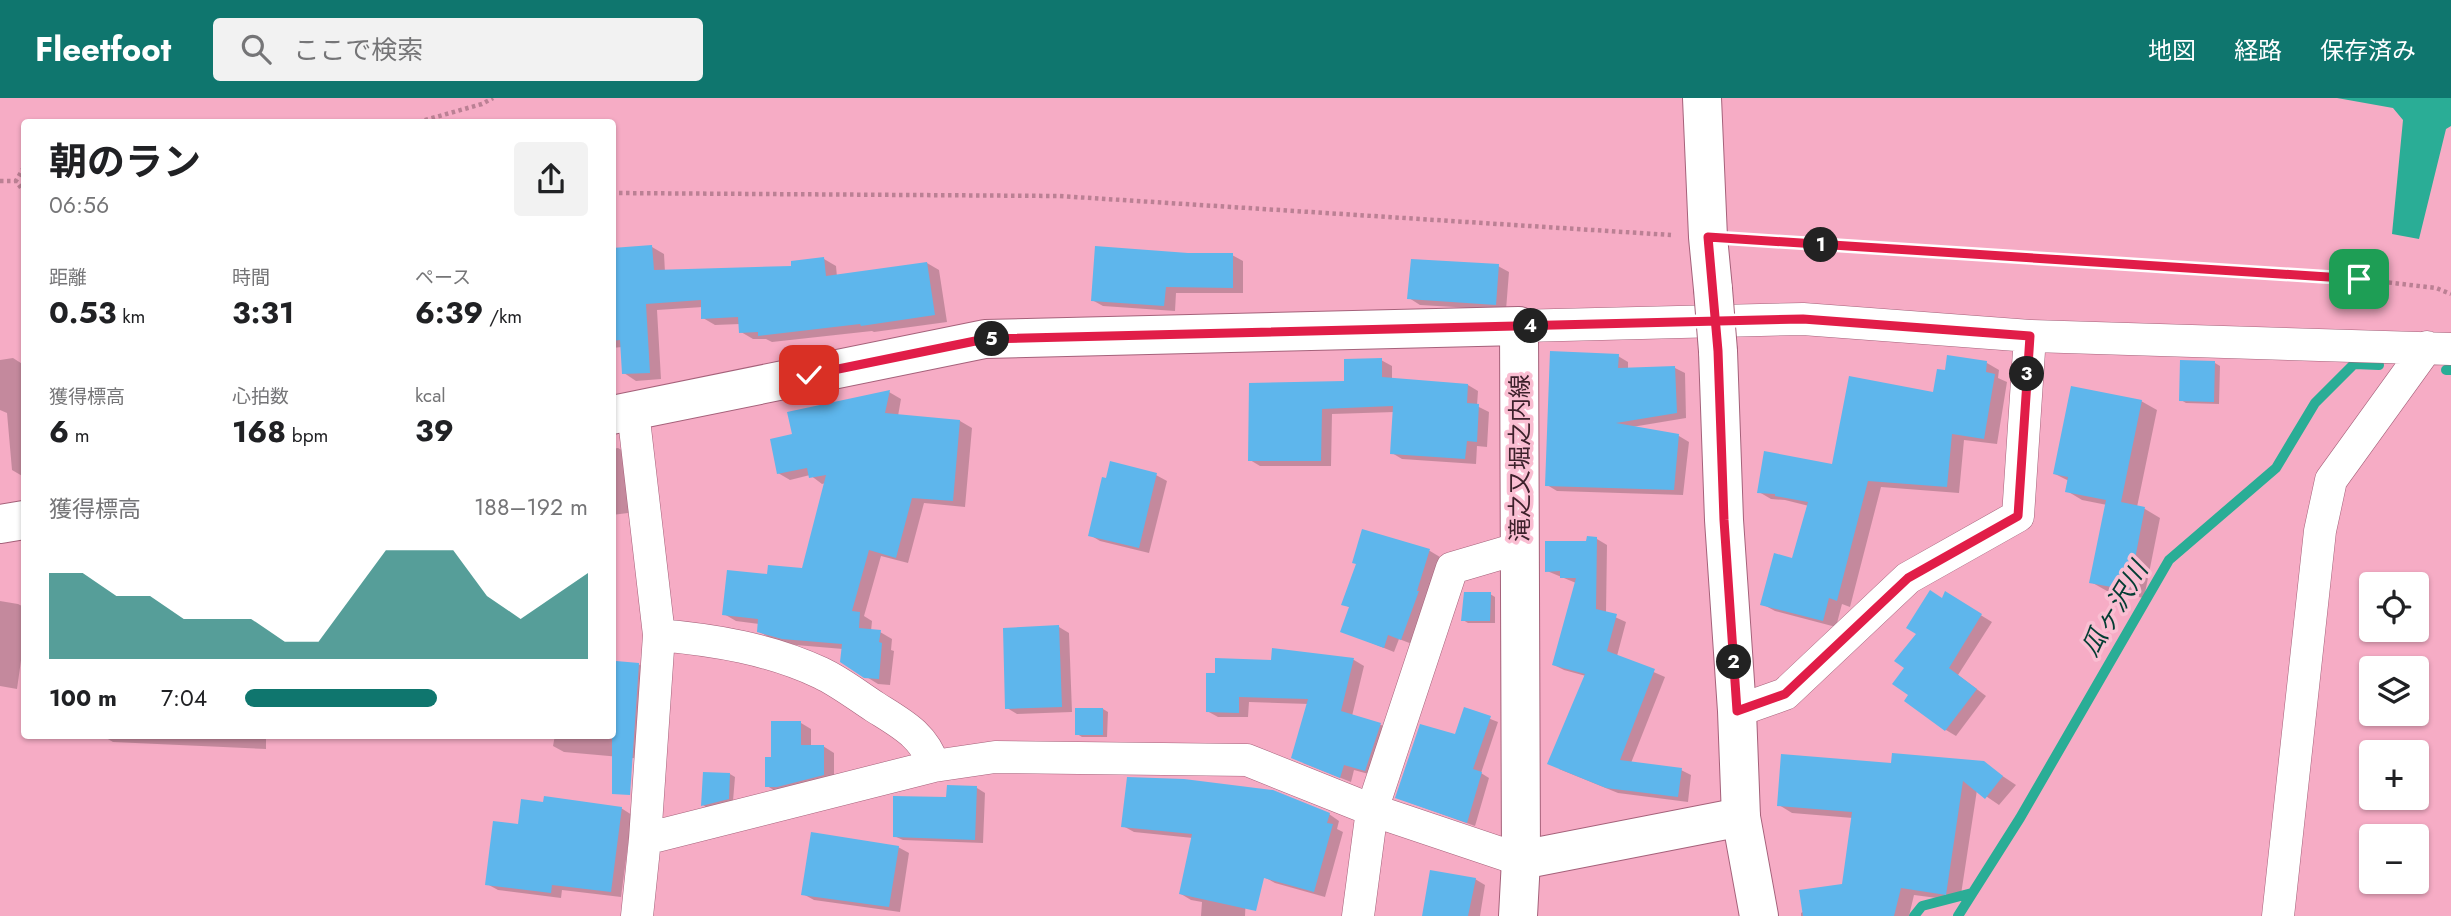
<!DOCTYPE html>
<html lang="ja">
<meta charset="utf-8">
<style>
body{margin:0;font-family:Jost,"Noto Sans JP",sans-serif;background:#f2f2f2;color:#202124;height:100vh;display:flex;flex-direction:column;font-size:26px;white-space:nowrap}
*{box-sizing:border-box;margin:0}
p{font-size:23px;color:#757577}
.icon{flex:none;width:38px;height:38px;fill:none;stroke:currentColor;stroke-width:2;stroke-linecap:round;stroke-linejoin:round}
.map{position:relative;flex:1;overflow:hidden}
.details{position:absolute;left:21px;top:21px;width:595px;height:620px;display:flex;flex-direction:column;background:#fff;border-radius:7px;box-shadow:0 2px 5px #0004}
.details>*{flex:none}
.fabs{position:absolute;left:2359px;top:474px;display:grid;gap:14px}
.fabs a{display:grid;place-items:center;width:70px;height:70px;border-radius:7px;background:#fff;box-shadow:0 2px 5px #0004;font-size:35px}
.pin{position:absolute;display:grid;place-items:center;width:60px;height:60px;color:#fff;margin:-30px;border-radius:14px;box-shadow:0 4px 10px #0006}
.km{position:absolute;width:35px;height:35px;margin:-18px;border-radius:50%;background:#222;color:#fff;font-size:19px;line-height:35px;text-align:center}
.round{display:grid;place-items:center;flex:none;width:74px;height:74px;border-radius:7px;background:#f2f2f2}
.headline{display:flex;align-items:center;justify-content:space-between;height:119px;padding:0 28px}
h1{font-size:38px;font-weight:700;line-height:52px}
.metrics{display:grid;grid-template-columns:repeat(3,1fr);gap:10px;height:119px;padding:7px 28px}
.metrics div{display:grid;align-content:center}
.metrics b{font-size:30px;font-weight:700}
.metrics small{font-size:19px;font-weight:400}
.metrics p{font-size:19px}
.chart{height:196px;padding:14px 28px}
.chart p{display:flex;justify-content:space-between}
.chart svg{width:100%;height:126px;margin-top:7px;fill:#0f766e;opacity:.7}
ul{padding:0 28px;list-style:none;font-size:23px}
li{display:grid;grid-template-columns:112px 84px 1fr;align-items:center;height:52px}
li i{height:18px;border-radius:9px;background:#0f766e}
header{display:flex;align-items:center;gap:42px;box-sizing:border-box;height:98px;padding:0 35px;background:#0f766e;color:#fff}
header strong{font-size:33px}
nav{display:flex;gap:38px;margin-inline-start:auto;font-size:24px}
.search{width:490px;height:63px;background:#f2f2f2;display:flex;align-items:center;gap:18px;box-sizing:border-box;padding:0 24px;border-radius:7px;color:#757577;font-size:26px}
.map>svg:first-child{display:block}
.water{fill:#2aad96}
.shadow{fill:#0003}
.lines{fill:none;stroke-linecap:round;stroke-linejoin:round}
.stream{stroke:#2aad96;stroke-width:10}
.building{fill:#5eb6ec}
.minor-casing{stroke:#a5617a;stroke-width:33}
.tertiary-casing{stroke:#a5617a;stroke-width:40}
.secondary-casing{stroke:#a5617a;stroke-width:40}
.primary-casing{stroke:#a5617a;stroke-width:40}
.path{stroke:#bb8094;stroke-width:4.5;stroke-dasharray:3.5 3.5;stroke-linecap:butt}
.minor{stroke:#fff;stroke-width:32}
.tertiary{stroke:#fff;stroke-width:38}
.secondary{stroke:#fff;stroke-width:38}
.primary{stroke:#fff;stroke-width:38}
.primary-bridge-casing{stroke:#a5617a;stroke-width:40;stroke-linecap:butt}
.primary-bridge{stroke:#fff;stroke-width:38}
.route-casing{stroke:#fff;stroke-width:14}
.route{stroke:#e11d48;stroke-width:9}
.labels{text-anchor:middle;stroke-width:7;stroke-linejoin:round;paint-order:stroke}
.street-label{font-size:24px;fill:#3d212b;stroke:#fabed2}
.water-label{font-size:26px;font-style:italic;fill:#033d33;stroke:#fabed2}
</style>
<header>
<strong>Fleetfoot</strong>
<div class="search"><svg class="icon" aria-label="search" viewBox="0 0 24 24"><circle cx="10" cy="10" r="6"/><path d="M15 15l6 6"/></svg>ここで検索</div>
<nav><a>地図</a><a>経路</a><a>保存済み</a></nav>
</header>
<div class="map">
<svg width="2451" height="818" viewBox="0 0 2451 818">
<rect width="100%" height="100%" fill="#f6acc5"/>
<path class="water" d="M2337 0H2451V28L2446 31 2419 141 2392 136 2403 22 2393 10Z"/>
<path class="shadow" d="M652 149 664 156 665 174 793 169 824 161 836 168 837 179 927 165 939 172 947 224 874 234 872 233 772 244 766 241H753L741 234 740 226 715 227 703 220V209L657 212 661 281 636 283 624 275 622 249 612 250V152Z
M1188 157H1232L1243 163V195H1176L1175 213 1103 208 1092 202Z
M1498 168 1509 174 1506 212 1420 207 1409 200Z
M1618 258 1628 264V271L1675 270 1685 275 1686 320 1632 329 1679 338 1689 344 1683 397 1557 393 1547 387Z
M13 260 24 267V379L12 372 7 315 0 312V262Z
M1381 262 1392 268V281L1468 287 1478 293 1477 308 1489 314 1487 349 1477 348 1476 366 1402 361 1392 355 1395 314 1332 316 1331 368H1260L1250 362 1346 285Z
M1987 265 1999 272 1998 280 2007 284 1997 346 1964 342 1959 395 1881 389 1850 509 1842 506 1836 529 1775 513 1762 506 1794 462 1809 408 1785 402 1771 401 1759 394 1833 368 1935 296Z
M2215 265 2220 268 2219 306 2186 305 2181 302Z
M889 294 901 301 898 318 960 323 972 330 965 409 924 405 908 465 881 458 864 518 872 523 871 533 880 534 892 541 891 552 894 553 890 587 878 586 865 578 843 551 796 547 770 540 758 533 759 526 736 523 724 516 768 478 803 472 826 385 822 386 810 377 790 382 778 375 794 337Z
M2141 303 2157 312 2137 409 2145 411 2160 420 2144 500 2107 493 2091 484 2107 407 2082 402 2067 393 2069 383 2055 376Z
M618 350 629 356 636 414 612 417V351Z
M1156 377 1167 383 1149 455 1100 443 1090 437Z
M1363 433 1430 453 1440 459 1412 546 1399 541 1394 554 1342 533 1351 510 1343 506 1358 467Z
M1597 441 1607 447 1606 515 1626 524 1617 558 1665 579 1631 665 1681 672 1691 677 1688 704 1618 695 1559 671 1586 578 1564 572 1554 567 1576 485 1547 473 1587 445Z
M1490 496 1495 499V525H1468L1463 522Z
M1946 496 1992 524 1958 577 1986 598 1956 638 1946 632 1910 597 1906 570Z
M0 503 18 506 24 509V541L17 591 0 588Z
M1059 529 1069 535 1072 614 1017 616 1007 610Z
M1274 552 1354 562 1364 568 1352 618 1381 627 1391 632 1376 678 1354 672 1351 684 1303 665 1309 606 1249 604 1248 619H1218L1207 613 1272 563Z
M638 566 649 572 643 661 564 654 553 648 555 637H612Z
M1103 611 1108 614 1107 639H1082L1077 636Z
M1465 611 1498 624 1481 675 1489 680 1475 728 1397 700 1456 638Z
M801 625 811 631V649L823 648 834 655V682L777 694 767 688 773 661Z
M101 637H266V651L113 644Z
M1983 665 2016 687 1999 707 1977 692 1960 803 1914 797 1909 818H1801V815L1843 788 1853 720 1792 715 1779 707 1893 667Z
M730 676 735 679 733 703 707 710 703 707Z
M977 690 985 695 983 745 903 742 894 738 948 701Z
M621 710 632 717 621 799 562 792 561 800 498 792 487 786Z
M1329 716 1339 723 1337 731 1343 734 1325 799 1275 785 1264 779 1249 737 1245 818H1201L1202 804 1191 802 1181 796 1193 740 1134 734 1123 728Z
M898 749 909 755 900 814 814 802 803 796Z
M1475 781 1485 787 1480 818H1423Z"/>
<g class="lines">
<path class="stream" d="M2446 272H2451
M1914 818 1922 808 1972 795
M1958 818 2020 720 2169 462 2276 370 2315 305 2354 266 2379 267"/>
</g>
<path class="building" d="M652 147 654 172 791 168V163L824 159 826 178 927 164 935 217 861 228 860 226 758 238V234L739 235 738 219 701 221V202L646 206 650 275 622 276 620 242 612 243V150Z
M1095 148 1188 155H1233V190L1166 189 1164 208 1091 203Z
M1411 161 1499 166 1496 207 1407 201Z
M1550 253 1619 256 1618 270 1675 268 1677 315 1616 325 1679 336 1674 392 1545 388Z
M1947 257 1987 263 1986 274 1995 276 1984 341 1952 336 1947 389 1868 383 1837 503 1829 500 1823 523 1760 507 1774 455 1792 460 1808 404 1775 398V396L1757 395 1764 353 1832 366 1849 278 1933 294 1937 271 1945 272Z
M1382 260V279L1468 286 1467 305 1479 306 1477 344 1467 343 1465 361 1390 356 1393 308 1322 311 1321 363H1248L1249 285 1344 283V261Z
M2180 262 2215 263 2214 304 2179 303Z
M2071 288 2142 302 2121 404 2145 409 2129 492 2089 485 2106 402 2065 394 2068 379 2053 376Z
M890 292 885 315 960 322 953 403 912 400 896 460 869 452 852 513 860 514 859 530 881 532 879 544 882 545 879 581 864 580 840 564 842 546 782 541 757 534 758 521 722 517 727 472 767 476 768 467 802 470 826 377 809 380 807 370 777 376 770 341 792 336 787 314Z
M1110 363 1157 375 1139 450 1088 438 1102 379 1106 380Z
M1362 431 1430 451 1417 493H1419L1401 542 1388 537 1384 550 1340 534 1349 509 1341 507 1356 466 1352 465Z
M1587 438 1597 439 1596 511 1617 516 1607 553 1655 571 1620 662 1682 670 1678 699 1606 690 1547 666 1585 576 1552 567 1576 480H1560V473L1545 474V443H1586Z
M1930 492 1942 500 1945 493 1982 516 1949 570 1977 591 1945 633 1904 603 1908 597 1892 586 1904 570 1894 563 1916 536 1906 530Z
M1464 494H1491L1490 523H1461Z
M1059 527 1062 609 1005 611 1003 530Z
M1272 550 1354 560 1341 613 1381 625 1365 673 1344 667 1340 680 1291 660 1308 601 1239 599V615L1206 614V575H1215V560L1271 562Z
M616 563 639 565 630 697 612 696V593Z
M1464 609 1491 618 1473 671 1482 674 1467 725 1395 700 1420 626 1455 636Z
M1075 610H1103V637H1075Z
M771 623H801V647H824V677L777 689H765V659H771Z
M1892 655 1984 663 2003 678 1985 701 1963 683 1946 797 1901 790 1894 818H1803L1799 792 1842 786 1852 714 1777 708 1781 656 1891 665Z
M703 674 730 675 729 701 701 708Z
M1127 679 1184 681 1273 692 1330 715 1327 725 1333 726 1314 794 1264 780 1256 813 1179 796 1192 736 1121 729Z
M947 687 977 688 975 742 893 739V698L946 699Z
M544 698 622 709 611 794 552 787 551 795 485 787 493 723 518 726 521 701 543 704Z
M811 734 899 748 889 809 801 797Z
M1430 772 1476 780 1468 818H1422Z"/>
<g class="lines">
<g class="minor-casing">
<path id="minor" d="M1519 228 1803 221 2030 238 2451 251
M633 313 659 537 645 741 637 818
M659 537C715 542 770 551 821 575 840 584 858 598 875 609 902 626 924 637 934 668
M1737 613 1785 596 1908 480 2018 418 2030 238
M645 741 934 668 995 659 1247 662 1372 712 1521 762
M1358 818 1372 712 1452 470 1520 450
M2278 818 2320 433 2331 382 2427 249"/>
</g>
<g class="tertiary-casing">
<path id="tertiary" d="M1521 762 1741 719"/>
</g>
<g class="secondary-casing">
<path id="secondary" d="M612 317 985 241 1519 228 1521 762 1518 818
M0 426 24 422"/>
</g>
<g class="primary-casing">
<path id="primary" d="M1702 0 1708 139 1713 191
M1718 253 1724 422 1737 613 1741 719 1759 818"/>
</g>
<path class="path" d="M418 24 482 6 493 0
M24 69 16 83 24 94
M0 83H24
M612 95 1059 98 1671 137
M1746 142 2359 181 2436 190 2451 196"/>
<use href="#minor" class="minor"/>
<use href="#tertiary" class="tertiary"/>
<use href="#secondary" class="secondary"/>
<use href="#primary" class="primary"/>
<g class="primary-bridge-casing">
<path id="primary-bridge" d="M1713 191 1718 253"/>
</g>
<use href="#primary-bridge" class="primary-bridge"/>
</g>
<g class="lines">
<g class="route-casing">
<path id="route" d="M809 277 985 241 1803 221 2030 238 2018 418 1908 480 1785 596 1737 613 1724 422 1718 253 1708 139 2359 181"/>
</g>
<use href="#route" class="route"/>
</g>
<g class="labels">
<g class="street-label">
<text transform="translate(1520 360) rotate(-90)" y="8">滝之又堀之内線</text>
</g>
<g class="water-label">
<text transform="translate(2114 511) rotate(-59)" y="9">瓜ヶ沢川</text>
</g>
</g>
</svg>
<div class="fabs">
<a><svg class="icon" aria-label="locate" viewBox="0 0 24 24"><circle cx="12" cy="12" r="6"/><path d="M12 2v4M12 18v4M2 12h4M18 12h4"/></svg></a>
<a><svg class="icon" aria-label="layers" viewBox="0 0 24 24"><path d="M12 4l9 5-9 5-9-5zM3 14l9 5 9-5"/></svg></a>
<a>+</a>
<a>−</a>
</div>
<div class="pin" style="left:2359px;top:181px;background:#1e9e55"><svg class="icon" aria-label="arrive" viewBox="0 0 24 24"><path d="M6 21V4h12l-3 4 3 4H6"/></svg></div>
<div class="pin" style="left:809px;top:277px;background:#d93025"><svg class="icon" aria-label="check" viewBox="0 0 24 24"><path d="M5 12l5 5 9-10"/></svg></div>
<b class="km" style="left:1821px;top:147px">1</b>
<b class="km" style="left:1734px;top:564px">2</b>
<b class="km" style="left:2027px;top:276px">3</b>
<b class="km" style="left:1531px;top:228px">4</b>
<b class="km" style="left:992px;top:241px">5</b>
<section class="details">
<div class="headline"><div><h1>朝のラン</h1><p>06:56</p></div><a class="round"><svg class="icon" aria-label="share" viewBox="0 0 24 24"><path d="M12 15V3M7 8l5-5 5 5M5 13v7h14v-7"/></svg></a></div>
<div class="metrics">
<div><p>距離</p><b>0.53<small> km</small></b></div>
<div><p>時間</p><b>3:31</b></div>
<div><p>ペース</p><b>6:39<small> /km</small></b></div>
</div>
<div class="metrics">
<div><p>獲得標高</p><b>6<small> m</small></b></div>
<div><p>心拍数</p><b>168<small> bpm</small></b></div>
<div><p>kcal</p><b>39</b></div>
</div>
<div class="chart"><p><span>獲得標高</span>188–192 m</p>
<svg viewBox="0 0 160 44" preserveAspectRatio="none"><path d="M0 44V14L10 14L20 22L30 22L40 30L50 30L60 30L70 38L80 38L90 22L100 6L110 6L120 6L130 22L140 30L150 22L160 14V44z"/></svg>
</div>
<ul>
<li><b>100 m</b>7:04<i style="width:56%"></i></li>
</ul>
</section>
</div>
